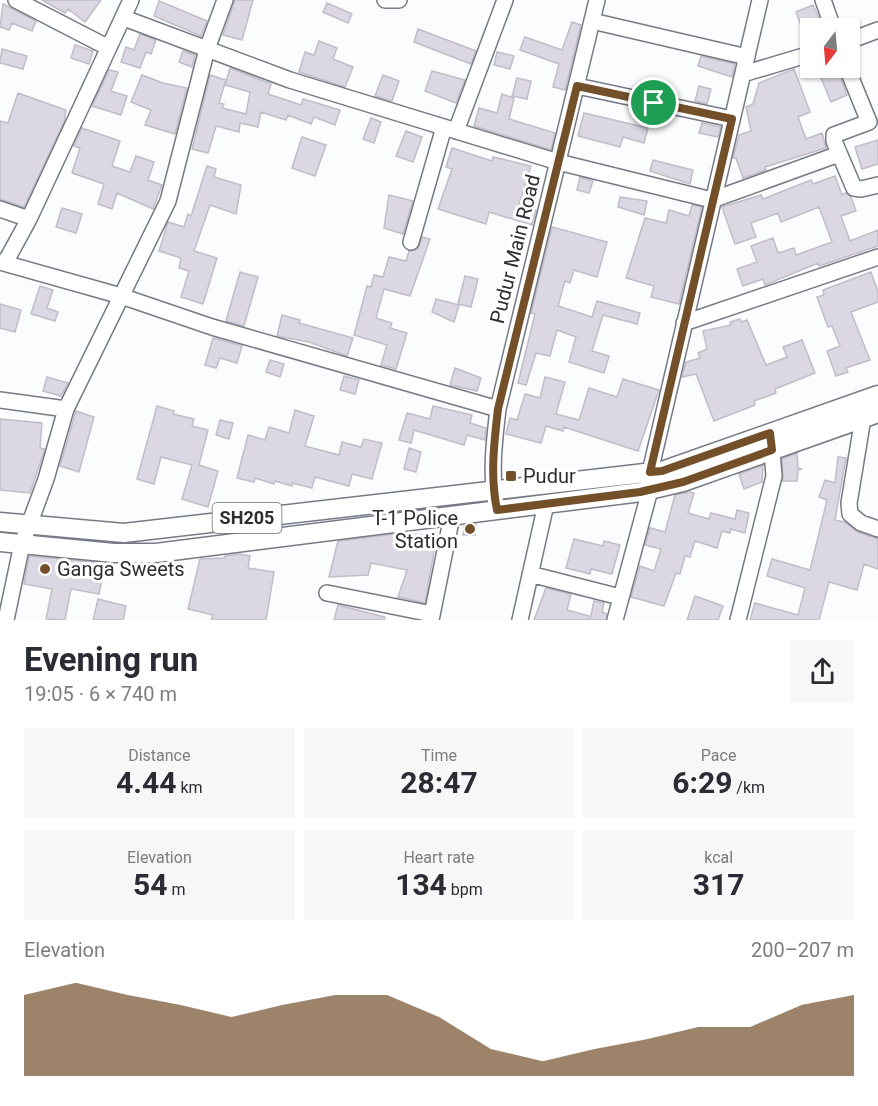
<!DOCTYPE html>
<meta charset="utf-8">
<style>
body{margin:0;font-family:Roboto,sans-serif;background:#f7f7f7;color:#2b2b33;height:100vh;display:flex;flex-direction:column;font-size:22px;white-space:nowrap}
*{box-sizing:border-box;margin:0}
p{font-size:20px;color:#7c7c81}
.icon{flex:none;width:33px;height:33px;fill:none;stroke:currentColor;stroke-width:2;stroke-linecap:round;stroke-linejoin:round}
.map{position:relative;height:620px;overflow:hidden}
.panel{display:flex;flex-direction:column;background:#fff;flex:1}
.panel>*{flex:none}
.needle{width:39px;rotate:196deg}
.buttons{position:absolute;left:800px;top:18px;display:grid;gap:12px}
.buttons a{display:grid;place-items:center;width:60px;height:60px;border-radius:0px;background:#fff;box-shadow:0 2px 4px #0004;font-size:30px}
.pin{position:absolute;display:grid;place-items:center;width:51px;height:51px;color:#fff;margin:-26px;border:3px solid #fff;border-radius:50%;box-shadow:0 2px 6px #0007}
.round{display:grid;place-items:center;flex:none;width:63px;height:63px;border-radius:0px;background:#f7f7f7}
.summary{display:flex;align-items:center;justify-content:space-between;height:102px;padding:0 24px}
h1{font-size:33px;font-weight:700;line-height:45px}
.stats{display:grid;grid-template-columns:repeat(3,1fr);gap:9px;height:102px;padding:6px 24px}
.stats div{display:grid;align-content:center;border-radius:0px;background:#f7f7f7;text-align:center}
.stats b{font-size:30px;font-weight:700}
.stats small{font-size:16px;font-weight:400}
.stats p{font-size:16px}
.chart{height:168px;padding:12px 24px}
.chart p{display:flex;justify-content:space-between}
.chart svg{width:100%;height:108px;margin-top:6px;fill:#74502a;opacity:.7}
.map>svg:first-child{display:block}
.building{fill:#dbd8e3;stroke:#c0bdc8;stroke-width:1.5}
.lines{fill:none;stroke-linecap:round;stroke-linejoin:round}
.minor-casing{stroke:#767a84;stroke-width:18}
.major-casing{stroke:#767a84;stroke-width:21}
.minor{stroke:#fff;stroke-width:15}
.major{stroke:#fff;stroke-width:18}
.route-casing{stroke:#fff;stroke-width:12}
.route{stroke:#74502a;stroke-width:8}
.poi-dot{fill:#74502a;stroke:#fff;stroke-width:2}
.labels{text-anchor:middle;stroke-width:6;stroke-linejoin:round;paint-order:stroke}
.shield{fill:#fff;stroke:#6b6d70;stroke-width:1.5}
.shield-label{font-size:18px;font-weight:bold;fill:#2c2e32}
.street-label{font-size:20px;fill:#2c2e32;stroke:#fff}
.poi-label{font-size:20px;fill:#2c2e32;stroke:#fff;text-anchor:start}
</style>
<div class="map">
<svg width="878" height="620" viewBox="0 0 878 620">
<rect width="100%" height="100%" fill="#fbfcfe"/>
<path class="building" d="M42 0H101L85 22 68 9 65 13Z
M235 0H253L242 40 223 35Z
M159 1 207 21 201 36 154 16Z
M327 3 352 14 348 23 323 12Z
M3 4 36 21 32 31 12 23 9 30 0 27Z
M813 5 819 18 801 25 796 12Z
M572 22 581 25 565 90 553 87 559 64 520 50 525 37 562 50Z
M418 29 476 51 471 64 414 42Z
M140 34 156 40 151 54 146 52 140 68 121 62 126 47 134 50Z
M319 41 337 48 333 59 353 67 345 87 299 72 305 52 314 55Z
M75 45 93 51 89 64 71 58Z
M2 49 27 56 23 69 0 63Z
M183 51 195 55 192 67 179 62Z
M497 52 514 56 510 69 494 65Z
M701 56 735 64 732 77 698 66Z
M230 68 271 84 268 94 301 105 303 99 340 110 335 125 314 117 311 124 288 115 286 120 261 112 258 127 240 123 239 132 216 126 208 153 192 149 210 75 226 80 219 103 224 104 222 108 246 114 250 92 225 85Z
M817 68H837L847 95 831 102Z
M794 69 810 112 798 117 806 139 822 133 826 148 765 167 766 170 743 178 736 158H733L739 135 751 131 746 107 753 104 759 83Z
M109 70 118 72 111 91 127 96 121 115 92 106Z
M432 71 465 80 456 103 425 91Z
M142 75 163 83 187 88 175 134 145 125 151 110 131 102Z
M383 75 399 81 392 101 375 96Z
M517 78 531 81 527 99 512 96Z
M699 86 711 89 707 104 695 101Z
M18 93 66 110 64 122 24 207 0 199V121L8 123Z
M502 94 514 98 509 119 555 133 551 150 474 126 479 108 497 113Z
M584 113 648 128 644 143 623 137 620 147 578 136Z
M371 118 381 122 374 143 363 139Z
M702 123 721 127 718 137 699 133Z
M82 128 120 141 112 166 130 172 136 156 154 162 148 180 162 185 153 209 117 193 112 209 98 204 104 184 72 173 80 148 74 146Z
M406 131 422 137 413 162 396 156Z
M302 137 326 145 315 176 292 168Z
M878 140V164L862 169 855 147Z
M452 148 492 161 493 157 531 166 519 205 536 210 532 225 489 212 486 224 438 209 452 169 446 167Z
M653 160 693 170 690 184 650 171Z
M207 166 216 169 214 177 241 185 236 214 210 205 194 251 217 258 203 304 181 297 189 271 179 268 181 258 159 251 168 222 184 227 188 214 191 216Z
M835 176 842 195 846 193 851 197 856 211 841 216 850 241 878 230V246L819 266 818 263 765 285 763 279 743 286 737 269 757 262 751 246 773 238 778 253 794 248 796 255 832 242 819 207 781 222 778 213 751 223 756 237 735 244 722 207 761 195 763 199 811 180 813 184Z
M580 177 593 181 589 193 577 190Z
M389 195 413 201 403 234 384 228Z
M620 197 647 201 644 215 618 207Z
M692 205 702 207 679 304 651 297 654 286 626 278 645 218 666 223 669 210 689 216Z
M62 208 82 214 76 233 56 227Z
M552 227 607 242 597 277 574 270 570 283 565 281 558 306 592 317 597 301 640 313 637 324 603 315 592 351 609 356 604 373 569 362 576 337 557 330 550 356 536 353 526 385 518 383 535 314 531 313Z
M422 237 430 239 410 296 384 289 376 318 392 323 390 328 407 333 396 369 381 365 387 345 354 335 367 286 371 287 374 275 383 277 389 257 406 261 409 251 418 249Z
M240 272 258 277 244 326 226 321Z
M871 272 878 292V302L851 312 870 360 846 368 848 372 836 376 827 351 840 346 832 326 828 327 817 297 824 295 823 290Z
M465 276 478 279 471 307 458 304Z
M40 286 53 290 47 308 58 312 55 321 31 314Z
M436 299 459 305 454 322 432 312Z
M0 304 21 310 15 332 0 328Z
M282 315 300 320 299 323 353 338 347 356 309 342 277 336Z
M740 319 741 322 747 320 766 365 787 357 783 347 802 340 815 373 775 389 776 393 754 401 755 405 714 421 696 374 682 377 686 362 700 358 698 353 707 349 703 331 731 325 730 322Z
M213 338 242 346 237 363 220 358 216 368 205 365Z
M270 360 284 364 280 377 266 372Z
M455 368 481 378 477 391 450 385Z
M344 376 359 380 355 394 340 390Z
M47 377 68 383 61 396 43 391Z
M545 377 565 382 556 414 579 420 589 388 617 397 623 379 659 390 638 451 564 427 563 431 546 426 541 443 506 434 510 418 517 420 525 394 540 398Z
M157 406 174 411 173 414 194 419 192 426 208 430 199 465 218 471 208 507 182 499 192 465 161 457 154 484 137 479Z
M433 406 472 415 470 423 486 428 485 440 467 435 464 445 414 430 411 443 399 440 407 413 430 419Z
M295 410 314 416 305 446 339 455 342 442 361 447 364 439 382 443 372 479 352 474 349 486 315 477 312 488 292 483V486L275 481 274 484 255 478 254 482 237 478 248 435 265 440 269 427 289 433Z
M76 411 94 417 79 472 60 466Z
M0 419 42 423 40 448 45 449 30 493 0 490Z
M220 420 233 423 229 439 216 435Z
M409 448 421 452 416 472 404 469Z
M797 453 798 468 802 469 798 470 797 481H783L782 459Z
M838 457 846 458 835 520 844 522 858 532 878 539V569L864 564 857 590 829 582 819 620H750L755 603 798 615 805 588 767 576 772 559 810 570 827 500 819 497 825 480 835 483Z
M763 465 762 482 744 489 739 474Z
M690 492 694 493 688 513 709 519 711 513 735 519 737 510 749 513 745 533 731 529 730 533 722 531 717 548 695 541 690 557 685 556 680 574 676 573 664 606 631 597 640 566 654 571 661 549 645 545 650 528 665 532 675 495Z
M476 524 475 535H463L464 526Z
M394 534 437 535 425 603 398 597 407 570 371 563 368 575 329 577 338 541Z
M574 539 603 546 604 541 620 545 612 574 591 569 590 574 566 568Z
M240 554 250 556 248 568 274 572 266 620H211L213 615 188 609 200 559 224 558 225 556Z
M29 556 105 563 99 594 71 589 65 620 46 619 52 589 24 584Z
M546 588 571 594 567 610 589 616 588 620H534Z
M695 596 723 606 718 620H687Z
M98 599 126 606 123 620H93Z
M594 601 604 603 602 612 607 614 606 620H590Z
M338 605 385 617 384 620H334Z"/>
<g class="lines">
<g class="minor-casing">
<path id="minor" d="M16 0 107 47
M385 0H399
M823 0 833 28
M124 18 290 80 558 162 712 200 839 154
M592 21 747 57
M849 41 878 30
M847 68 869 122 834 135V141L854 188 861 189 878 185
M743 74 810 54
M577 86 732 119
M456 131 505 0
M0 209 29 219
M411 242 444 127
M0 262 121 296 212 327 498 409
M5 263 29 219 131 0
M684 323 878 257
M0 400 66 409 168 201 207 49 225 0
M860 410 863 418 849 503 850 514 861 523 878 529
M650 472 760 0
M497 510C490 476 494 443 498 409L597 0
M530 574 620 597
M327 593 432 614
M6 620 22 544 46 479 66 409
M431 620 452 516
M520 620 546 504
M615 620 650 490
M738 620 774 476 771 439"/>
</g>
<g class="major-casing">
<path id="major" d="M0 522 124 533 662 471 878 395
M0 542 114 553H156L641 492 683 482 878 413"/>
</g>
<use href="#minor" class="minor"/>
<use href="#major" class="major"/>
</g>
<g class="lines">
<g class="route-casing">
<path id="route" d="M577 86 732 119 650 472 662 471 770 433 772 450 683 482 640 492 497 510C490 476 494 443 498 409Z"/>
</g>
<use href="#route" class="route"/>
</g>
<g class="poi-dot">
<rect x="505" y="470" width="12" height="12" rx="3"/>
<circle cx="470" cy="529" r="6"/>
<circle cx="45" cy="569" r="6"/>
</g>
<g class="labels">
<rect class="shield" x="212.5" y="503" width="69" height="30" rx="4.5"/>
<g class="shield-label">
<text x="247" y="524">SH205</text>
</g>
<g class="street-label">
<text transform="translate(515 249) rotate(-76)" y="7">Pudur Main Road</text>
</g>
<g class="poi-label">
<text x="523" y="483">Pudur</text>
<text x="458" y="525" text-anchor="end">T-1 Police<tspan x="458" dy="23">Station</tspan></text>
<text x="57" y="576">Ganga Sweets</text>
</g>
</g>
</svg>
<div class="buttons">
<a><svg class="needle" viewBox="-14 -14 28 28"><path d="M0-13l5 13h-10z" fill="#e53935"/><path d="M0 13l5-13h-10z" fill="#7c7c81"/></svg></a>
</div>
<div class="pin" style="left:654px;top:103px;background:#1e9e55"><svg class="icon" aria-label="arrive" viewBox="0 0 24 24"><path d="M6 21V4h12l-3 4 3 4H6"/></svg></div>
</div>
<section class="panel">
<div class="summary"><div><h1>Evening run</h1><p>19:05 · 6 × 740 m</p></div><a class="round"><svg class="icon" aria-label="share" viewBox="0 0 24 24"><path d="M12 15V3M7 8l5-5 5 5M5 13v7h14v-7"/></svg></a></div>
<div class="stats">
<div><p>Distance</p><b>4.44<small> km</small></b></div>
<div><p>Time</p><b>28:47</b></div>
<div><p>Pace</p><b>6:29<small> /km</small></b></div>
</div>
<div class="stats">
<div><p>Elevation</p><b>54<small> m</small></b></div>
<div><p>Heart rate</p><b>134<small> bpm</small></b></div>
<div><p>kcal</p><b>317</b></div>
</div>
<div class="chart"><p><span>Elevation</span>200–207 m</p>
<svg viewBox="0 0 160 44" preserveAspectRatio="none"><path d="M0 44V11L10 6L20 11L30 15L40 20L50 15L60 11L70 11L80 20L90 33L100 38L110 33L120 29L130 24L140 24L150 15L160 11V44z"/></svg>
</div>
</section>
